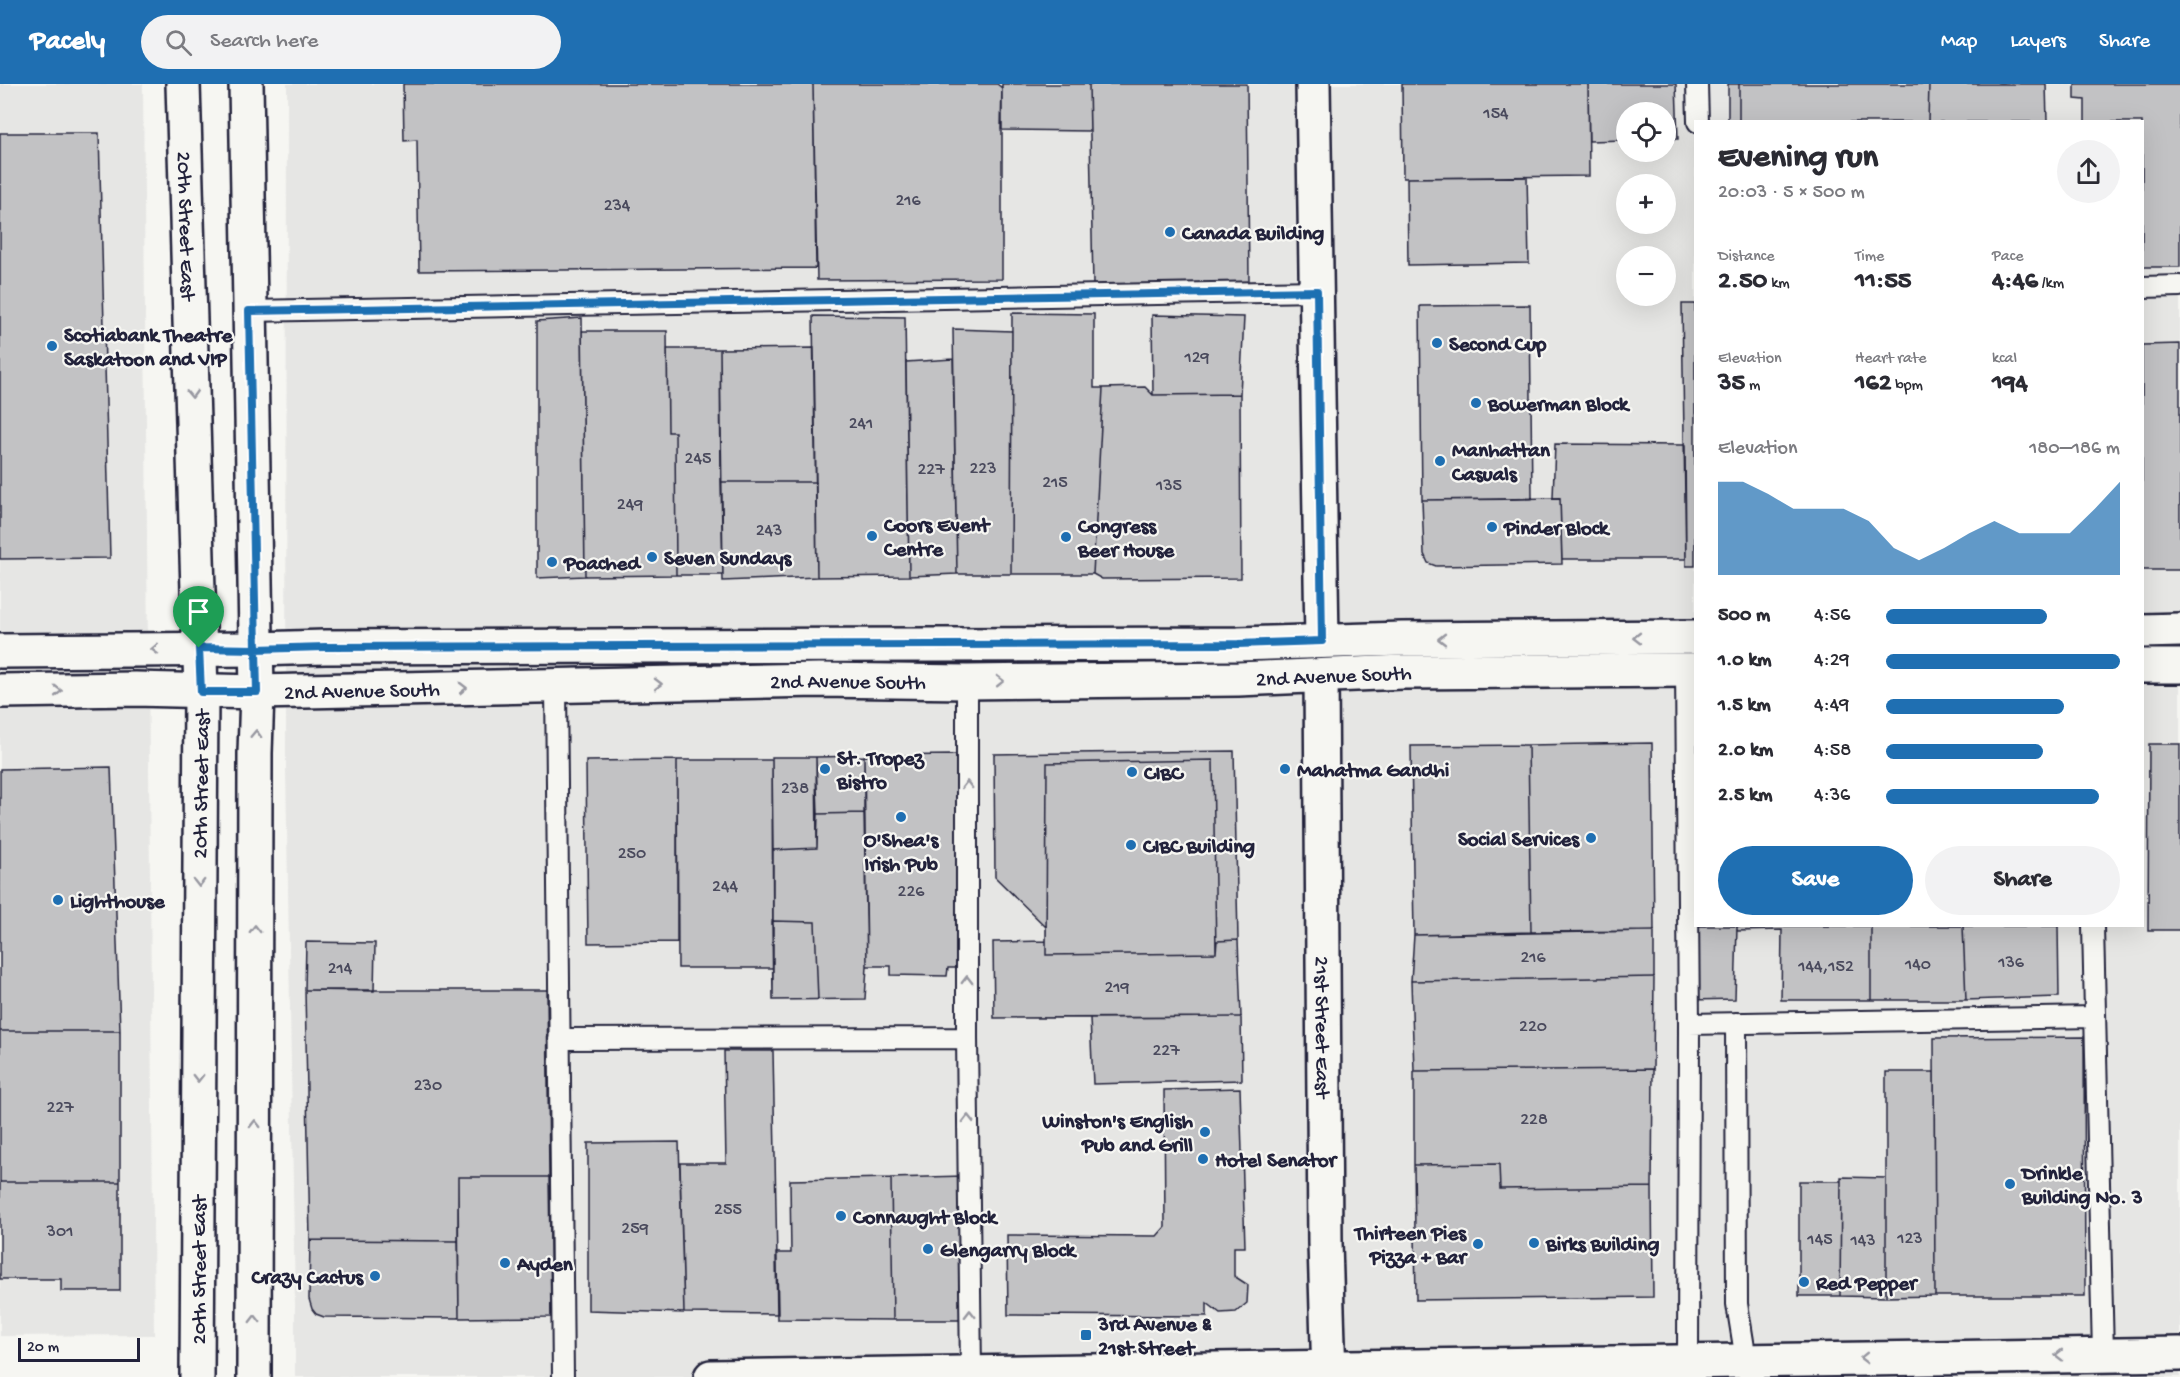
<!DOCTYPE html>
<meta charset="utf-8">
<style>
body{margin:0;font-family:"Gochi Hand",sans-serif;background:#f2f2f3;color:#2b2b33;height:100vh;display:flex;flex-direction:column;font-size:22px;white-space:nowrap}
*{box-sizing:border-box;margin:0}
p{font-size:20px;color:#7c7c81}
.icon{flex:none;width:33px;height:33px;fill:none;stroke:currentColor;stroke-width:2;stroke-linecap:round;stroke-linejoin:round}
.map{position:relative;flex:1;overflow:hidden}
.drawer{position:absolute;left:1694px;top:36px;width:450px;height:807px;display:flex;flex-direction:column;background:#fff;border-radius:0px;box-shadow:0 6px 24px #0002}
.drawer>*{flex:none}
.controls{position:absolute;left:1616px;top:18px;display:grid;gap:12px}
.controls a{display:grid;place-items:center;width:60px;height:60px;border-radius:50%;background:#fff;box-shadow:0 6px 24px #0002;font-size:30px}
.scale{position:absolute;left:18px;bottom:15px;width:122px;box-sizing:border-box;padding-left:6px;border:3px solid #22223b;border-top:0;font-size:16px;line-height:21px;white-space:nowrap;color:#22223b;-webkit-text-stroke:4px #f6f6f2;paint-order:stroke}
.pin{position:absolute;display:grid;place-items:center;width:51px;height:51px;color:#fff;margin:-62px -26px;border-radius:50% 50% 50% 0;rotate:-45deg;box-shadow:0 0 6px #0007}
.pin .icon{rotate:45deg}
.round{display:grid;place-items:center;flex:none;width:63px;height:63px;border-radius:32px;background:#f2f2f3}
.overview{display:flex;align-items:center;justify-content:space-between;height:102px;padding:0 24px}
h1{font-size:33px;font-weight:700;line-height:45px}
.figures{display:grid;grid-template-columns:repeat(3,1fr);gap:9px;height:102px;padding:6px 24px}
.figures div{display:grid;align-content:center}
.figures b{font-size:26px;font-weight:700}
.figures small{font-size:16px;font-weight:400}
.figures p{font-size:16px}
.chart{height:168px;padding:12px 24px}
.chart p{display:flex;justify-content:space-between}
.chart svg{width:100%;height:108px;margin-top:6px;fill:#1f6fb2;opacity:.7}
.action{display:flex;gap:12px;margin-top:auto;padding:12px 24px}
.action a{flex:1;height:69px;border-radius:36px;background:#1f6fb2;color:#fff;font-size:24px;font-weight:700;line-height:69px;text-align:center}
.action a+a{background:#f2f2f3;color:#2b2b33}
ul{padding:0 24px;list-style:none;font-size:20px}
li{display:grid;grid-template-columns:96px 72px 1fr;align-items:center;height:45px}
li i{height:15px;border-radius:8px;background:#1f6fb2}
header{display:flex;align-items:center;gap:36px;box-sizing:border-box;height:84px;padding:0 30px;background:#1f6fb2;color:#fff}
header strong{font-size:28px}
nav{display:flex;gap:33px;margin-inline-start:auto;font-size:21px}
.search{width:420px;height:54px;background:#f2f2f3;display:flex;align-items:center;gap:15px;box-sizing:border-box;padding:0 21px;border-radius:33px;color:#7c7c81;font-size:22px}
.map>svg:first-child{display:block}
.built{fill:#e6e6e4;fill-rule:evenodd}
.building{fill:#c2c2c4;stroke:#22223b;stroke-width:1.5}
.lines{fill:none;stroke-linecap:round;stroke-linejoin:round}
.service-casing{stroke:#22223b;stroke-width:24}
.minor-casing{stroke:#22223b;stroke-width:38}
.tertiary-casing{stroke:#22223b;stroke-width:38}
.secondary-casing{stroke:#22223b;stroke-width:38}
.service{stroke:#f6f6f2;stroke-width:20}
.minor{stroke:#f6f6f2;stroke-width:33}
.tertiary{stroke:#f6f6f2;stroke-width:33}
.secondary{stroke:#f6f6f2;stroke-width:33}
.oneway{stroke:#9797a0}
.route-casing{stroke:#fff;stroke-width:12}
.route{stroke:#1f6fb2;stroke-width:8}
.poi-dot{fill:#1f6fb2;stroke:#f6f6f2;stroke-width:2}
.labels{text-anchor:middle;stroke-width:4.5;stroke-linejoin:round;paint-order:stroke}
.number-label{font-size:18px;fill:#4a4a5d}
.street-label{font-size:21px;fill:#22223b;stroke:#f6f6f2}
.poi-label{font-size:21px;font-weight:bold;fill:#22223b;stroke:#f6f6f2;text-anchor:start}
</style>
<header>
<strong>Pacely</strong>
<div class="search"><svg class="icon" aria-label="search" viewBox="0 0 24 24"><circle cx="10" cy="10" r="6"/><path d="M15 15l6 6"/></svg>Search here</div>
<nav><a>Map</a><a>Layers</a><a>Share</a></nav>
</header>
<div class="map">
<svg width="2180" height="1293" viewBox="0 0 2180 1293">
<rect width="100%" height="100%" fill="#f6f6f2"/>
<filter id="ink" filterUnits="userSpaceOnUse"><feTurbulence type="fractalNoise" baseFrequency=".0167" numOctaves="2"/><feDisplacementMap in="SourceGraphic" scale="12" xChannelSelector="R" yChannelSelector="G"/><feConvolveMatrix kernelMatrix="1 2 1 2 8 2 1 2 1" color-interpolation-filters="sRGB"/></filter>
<g filter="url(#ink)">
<path class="built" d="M0 0H143L154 1251 0 1252Z
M287 0H2180V1293H295V1223L286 684ZM1626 28H1665V68H1626ZM1695 38H2142V842H1695ZM1626 100H1665V140H1626ZM1626 172H1665V212H1626Z"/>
<path class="building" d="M403 0H813L816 184 419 187 417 56 404 57Z
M813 0H997L1002 4V195L817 196Z
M1002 0H1089L1090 47 1001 46Z
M1089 0H1247L1249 198 1093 201Z
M1402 0H1588L1589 92 1403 94Z
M1588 0H1676L1678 55H1665V28H1626V56L1589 57Z
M1728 0H2046L2047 38H1728Z
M1739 0H1929L1928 38H1739Z
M2075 0H2180V183H2142V38H2085V16L2075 15Z
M0 49H99L110 474 0 475Z
M1527 93 1529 179 1408 181 1407 94Z
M1682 220H1695V482H1686Z
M1530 221 1532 415 1422 416 1420 222Z
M1012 229 1094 230V304H1103L1093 490H1011Z
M1152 231 1244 233 1240 310 1153 311Z
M813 232 905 233 909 492 817 493Z
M582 234 585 492 537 494V237Z
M953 245 1012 247 1011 490H957Z
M582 247H667L668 348H675L676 491 585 492Z
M2180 260V486H2142V261Z
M814 264 816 398H721L720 265Z
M667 265H720L723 491H676L675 348H668Z
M953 275 957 490 909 492 906 278Z
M1145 303 1153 311 1240 310 1241 494 1102 495 1093 490 1103 304Z
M1555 360 1685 361 1686 475H1562L1560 414H1553Z
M721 398H816L817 493 723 497Z
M1560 414 1562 480 1436 482 1428 479 1424 470 1422 416Z
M1652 659 1654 847 1531 848 1528 661Z
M2149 660H2180V846H2148Z
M1528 661 1531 848 1414 851 1411 662Z
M1234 667 1238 856 1217 857 1216 869 1046 871V843L995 793 994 670Z
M956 671 957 884H948L947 892 891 891V882H867L864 672Z
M864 672V729L818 730 816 673Z
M772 673H816L817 764 773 766Z
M677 676V858L588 859 586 677Z
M677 676H772L773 884H678Z
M1213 676 1216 869 1046 871 1047 679Z
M111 683 120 947H0V685Z
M864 729 867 882 865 915 773 916V766L817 764 818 730Z
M772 837 815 838 818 916H773Z
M1695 842H1737L1735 915 1692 916Z
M1737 842H1871V916H1781L1782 846 1737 847Z
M1871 842H1963L1966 916H1871Z
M1963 842H2058L2059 913 1966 916Z
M1654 847V893L1411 897 1414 851Z
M1238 856 1241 933 994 934 993 858 1046 857V871L1216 869 1217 857Z
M306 858 375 859 374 907 305 906Z
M1654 893 1653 985 1414 987 1411 897Z
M305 906H547L549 1093H458V1157L310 1156Z
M1241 933 1242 996 1093 1000 1090 934Z
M0 947H120V1098H0Z
M2084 953 2085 1212H1935L1934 954Z
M724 967H773L778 1230 684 1229 680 1079H726Z
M1653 985 1652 1103 1500 1105 1499 1080 1414 1081V987Z
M1886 988H1934L1935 1212 1886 1213Z
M1240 1004 1245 1163H1234V1192L1248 1201 1247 1219 1236 1228 1220 1229 1207 1219V1232L1008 1231 1007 1151 1157 1152 1165 1143 1164 1006Z
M679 1058 684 1229 588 1226V1059Z
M1499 1080 1500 1105 1652 1103 1653 1213 1416 1216 1414 1081Z
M963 1092 964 1236H893L891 1094Z
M458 1093H549L551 1233 459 1234Z
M1841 1093 1886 1094V1213L1840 1212Z
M891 1094 893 1236 777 1235 776 1169H791L790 1096Z
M1799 1097H1841L1840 1212H1799Z
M0 1098H120V1207H61V1195H0Z
M310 1156 458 1157 459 1234 324 1233 316 1230 312 1225 309 1215Z"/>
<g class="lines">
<g class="service-casing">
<path id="service" d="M1697 0 1698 38
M2142 203 2180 202
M249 227 1317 207
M1686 586 1689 940 1688 1277
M967 598V954L971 1289
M556 602 563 1293
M2093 842 2103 1270
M1736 939 1737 1220 1746 1276
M1689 940 2094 933
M559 955 967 954"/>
</g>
<g class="minor-casing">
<g id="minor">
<path d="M1313 0 1322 557"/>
<path id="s1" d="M1321 592 1325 1159 1329 1293"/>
</g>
</g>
<g class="tertiary-casing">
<g id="tertiary">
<path d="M2142 547 2180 546"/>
<path d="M0 567 256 565 325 563 1238 560 1402 555 1695 553"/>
<path d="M2142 582H2180"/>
<path id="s2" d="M0 607 135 605 257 608 819 596 967 598 1238 595 1403 588 1695 586"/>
</g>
</g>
<g class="secondary-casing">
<g id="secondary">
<path id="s3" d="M183 0 201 608 197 1293"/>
<path d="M246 0 257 608 255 669 254 1293"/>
<path d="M711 1293 2180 1270"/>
</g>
</g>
<use href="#service" class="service"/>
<use href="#minor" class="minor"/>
<use href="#tertiary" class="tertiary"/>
<use href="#secondary" class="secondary"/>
</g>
<defs><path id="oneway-chevron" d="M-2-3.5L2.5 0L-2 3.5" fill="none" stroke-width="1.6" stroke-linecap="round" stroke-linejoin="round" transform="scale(1.5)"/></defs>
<g class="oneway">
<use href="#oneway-chevron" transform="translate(192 310) rotate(88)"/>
<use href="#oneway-chevron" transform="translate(1637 554) rotate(180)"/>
<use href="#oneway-chevron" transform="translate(1442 555) rotate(180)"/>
<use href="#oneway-chevron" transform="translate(155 565) rotate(179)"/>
<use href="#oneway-chevron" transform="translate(1000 597) rotate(-1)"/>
<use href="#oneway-chevron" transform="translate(658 600) rotate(-1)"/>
<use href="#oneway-chevron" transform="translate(463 604) rotate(-1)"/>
<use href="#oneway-chevron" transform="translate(58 607) rotate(-1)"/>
<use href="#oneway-chevron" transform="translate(256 650) rotate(-88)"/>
<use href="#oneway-chevron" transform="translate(967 701) rotate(-90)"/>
<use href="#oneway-chevron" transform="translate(199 799) rotate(90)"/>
<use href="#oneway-chevron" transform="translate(255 845) rotate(-90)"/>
<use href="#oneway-chevron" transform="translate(967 896) rotate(-90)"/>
<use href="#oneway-chevron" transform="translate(198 994) rotate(90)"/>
<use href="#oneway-chevron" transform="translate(968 1035) rotate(-91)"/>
<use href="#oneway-chevron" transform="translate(255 1040) rotate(-90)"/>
<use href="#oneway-chevron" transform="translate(970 1230) rotate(-91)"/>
<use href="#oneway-chevron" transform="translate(255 1235) rotate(-90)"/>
<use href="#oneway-chevron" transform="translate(2059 1271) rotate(179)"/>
<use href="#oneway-chevron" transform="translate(1864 1274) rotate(179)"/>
</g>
</g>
<g class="lines" filter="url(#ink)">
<g class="route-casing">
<path id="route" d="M199 564 201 608H257L256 565 325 563 1238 560 1322 557 1317 207 249 227 256 565 199 564"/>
</g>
<use href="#route" class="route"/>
</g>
<g class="poi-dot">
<circle cx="1170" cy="148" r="6"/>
<circle cx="1437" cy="259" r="6"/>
<circle cx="52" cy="262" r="6"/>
<circle cx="1476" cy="319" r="6"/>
<circle cx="1440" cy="377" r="6"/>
<circle cx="1492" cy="443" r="6"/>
<circle cx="872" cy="452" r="6"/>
<circle cx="1066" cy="453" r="6"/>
<circle cx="652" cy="473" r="6"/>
<circle cx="552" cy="478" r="6"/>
<circle cx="825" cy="685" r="6"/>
<circle cx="1285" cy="685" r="6"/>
<circle cx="1132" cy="688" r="6"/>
<circle cx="901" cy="733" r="6"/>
<circle cx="1591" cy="754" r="6"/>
<circle cx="1131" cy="761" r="6"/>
<circle cx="58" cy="816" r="6"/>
<circle cx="1205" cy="1048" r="6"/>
<circle cx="1203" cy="1075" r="6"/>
<circle cx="2010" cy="1100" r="6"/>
<circle cx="841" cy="1132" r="6"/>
<circle cx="1534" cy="1159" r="6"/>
<circle cx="1478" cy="1160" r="6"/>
<circle cx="928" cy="1165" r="6"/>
<circle cx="505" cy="1179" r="6"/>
<circle cx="375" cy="1192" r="6"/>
<circle cx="1804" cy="1198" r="6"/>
<rect x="1080" y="1245" width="12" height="12" rx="3"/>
</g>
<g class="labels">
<g class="number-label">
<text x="1496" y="34">154</text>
<text x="908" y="121">216</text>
<text x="617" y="126">234</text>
<text x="1197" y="278">129</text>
<text x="861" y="344">241</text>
<text x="698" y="379">245</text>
<text x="983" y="389">223</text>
<text x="931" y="390">227</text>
<text x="1055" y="403">215</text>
<text x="1169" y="406">135</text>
<text x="630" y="425">249</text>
<text x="769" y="451">243</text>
<text x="795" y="709">238</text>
<text x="632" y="774">250</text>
<text x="725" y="807">244</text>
<text x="911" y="812">226</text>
<text x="1533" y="878">216</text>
<text x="2011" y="883">136</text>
<text x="1918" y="885">140</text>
<text x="1826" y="887">144,152</text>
<text x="340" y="889">214</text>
<text x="1117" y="908">219</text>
<text x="1533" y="947">220</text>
<text x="1166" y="971">227</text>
<text x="428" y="1006">230</text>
<text x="60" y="1028">227</text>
<text x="1534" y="1040">228</text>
<text x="728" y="1130">255</text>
<text x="635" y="1149">259</text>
<text x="60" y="1152">301</text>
<text x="1910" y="1159">123</text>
<text x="1820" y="1160">145</text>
<text x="1863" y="1161">143</text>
</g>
<g class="street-label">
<text dy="7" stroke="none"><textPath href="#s3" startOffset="142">20th Street East</textPath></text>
<text dy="7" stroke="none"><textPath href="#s2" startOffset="1334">2nd Avenue South</textPath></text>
<text dy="7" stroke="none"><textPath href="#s2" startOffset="848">2nd Avenue South</textPath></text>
<text dy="7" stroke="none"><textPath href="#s2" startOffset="362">2nd Avenue South</textPath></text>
<text transform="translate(200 700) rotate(-89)" y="7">20th Street East</text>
<text dy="7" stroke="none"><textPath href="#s1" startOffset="351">21st Street East</textPath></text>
<text transform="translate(198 1186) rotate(-90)" y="7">20th Street East</text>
</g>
<g class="poi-label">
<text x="1182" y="155">Canada Building</text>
<text x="64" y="257">Scotiabank Theatre<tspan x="64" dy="24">Saskatoon and VIP</tspan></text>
<text x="1449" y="266">Second Cup</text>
<text x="1488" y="326">Bowerman Block</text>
<text x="1452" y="372">Manhattan<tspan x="1452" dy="24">Casuals</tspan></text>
<text x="884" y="447">Coors Event<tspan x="884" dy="24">Centre</tspan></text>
<text x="1078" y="448">Congress<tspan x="1078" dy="24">Beer House</tspan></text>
<text x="1504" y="450">Pinder Block</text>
<text x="664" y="480">Seven Sundays</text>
<text x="564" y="485">Poached</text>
<text x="837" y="680">St. Tropez<tspan x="837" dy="24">Bistro</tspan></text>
<text x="1297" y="692">Mahatma Gandhi</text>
<text x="1144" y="695">CIBC</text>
<text x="1579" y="761" text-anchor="end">Social Services</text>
<text x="901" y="762" text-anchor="middle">O'Shea's<tspan x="901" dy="24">Irish Pub</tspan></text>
<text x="1143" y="768">CIBC Building</text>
<text x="70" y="823">Lighthouse</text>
<text x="1193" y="1043" text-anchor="end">Winston's English<tspan x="1193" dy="24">Pub and Grill</tspan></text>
<text x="1215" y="1082">Hotel Senator</text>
<text x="2022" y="1095">Drinkle<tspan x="2022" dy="24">Building No. 3</tspan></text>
<text x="853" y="1139">Connaught Block</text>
<text x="1466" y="1155" text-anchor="end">Thirteen Pies<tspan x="1466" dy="24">Pizza + Bar</tspan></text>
<text x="1546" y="1166">Birks Building</text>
<text x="940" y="1172">Glengarry Block</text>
<text x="517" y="1186">Ayden</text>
<text x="363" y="1199" text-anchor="end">Crazy Cactus</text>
<text x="1816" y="1205">Red Pepper</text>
<text x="1098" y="1246">3rd Avenue &amp;<tspan x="1098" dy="24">21st Street</tspan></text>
</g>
</g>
</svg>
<div class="controls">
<a><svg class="icon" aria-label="locate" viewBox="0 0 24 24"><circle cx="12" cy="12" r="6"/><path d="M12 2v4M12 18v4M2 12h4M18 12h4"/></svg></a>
<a>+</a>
<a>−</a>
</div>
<div class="scale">20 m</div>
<div class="pin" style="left:199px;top:564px;background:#1e9e55"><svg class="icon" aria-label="arrive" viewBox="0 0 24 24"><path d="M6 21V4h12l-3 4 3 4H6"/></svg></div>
<section class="drawer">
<div class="overview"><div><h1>Evening run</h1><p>20:03 · 5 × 500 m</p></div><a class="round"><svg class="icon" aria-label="share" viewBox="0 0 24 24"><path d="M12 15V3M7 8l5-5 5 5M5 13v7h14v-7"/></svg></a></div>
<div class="figures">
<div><p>Distance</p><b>2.50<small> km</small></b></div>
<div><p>Time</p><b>11:55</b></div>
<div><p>Pace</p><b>4:46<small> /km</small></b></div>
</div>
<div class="figures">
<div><p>Elevation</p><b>35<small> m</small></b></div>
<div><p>Heart rate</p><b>162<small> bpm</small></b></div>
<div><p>kcal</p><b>194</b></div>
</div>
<div class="chart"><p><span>Elevation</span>180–186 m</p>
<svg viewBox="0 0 160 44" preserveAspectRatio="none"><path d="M0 44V6L10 6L20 11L30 17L40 17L50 17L60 22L70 33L80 38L90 33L100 27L110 22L120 27L130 27L140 27L150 17L160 6V44z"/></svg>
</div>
<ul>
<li><b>500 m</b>4:56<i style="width:69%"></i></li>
<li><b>1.0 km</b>4:29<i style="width:100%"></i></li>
<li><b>1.5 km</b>4:49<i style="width:76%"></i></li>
<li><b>2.0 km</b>4:58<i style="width:67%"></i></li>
<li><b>2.5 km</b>4:36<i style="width:91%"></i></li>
</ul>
<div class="action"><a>Save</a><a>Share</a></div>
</section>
</div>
